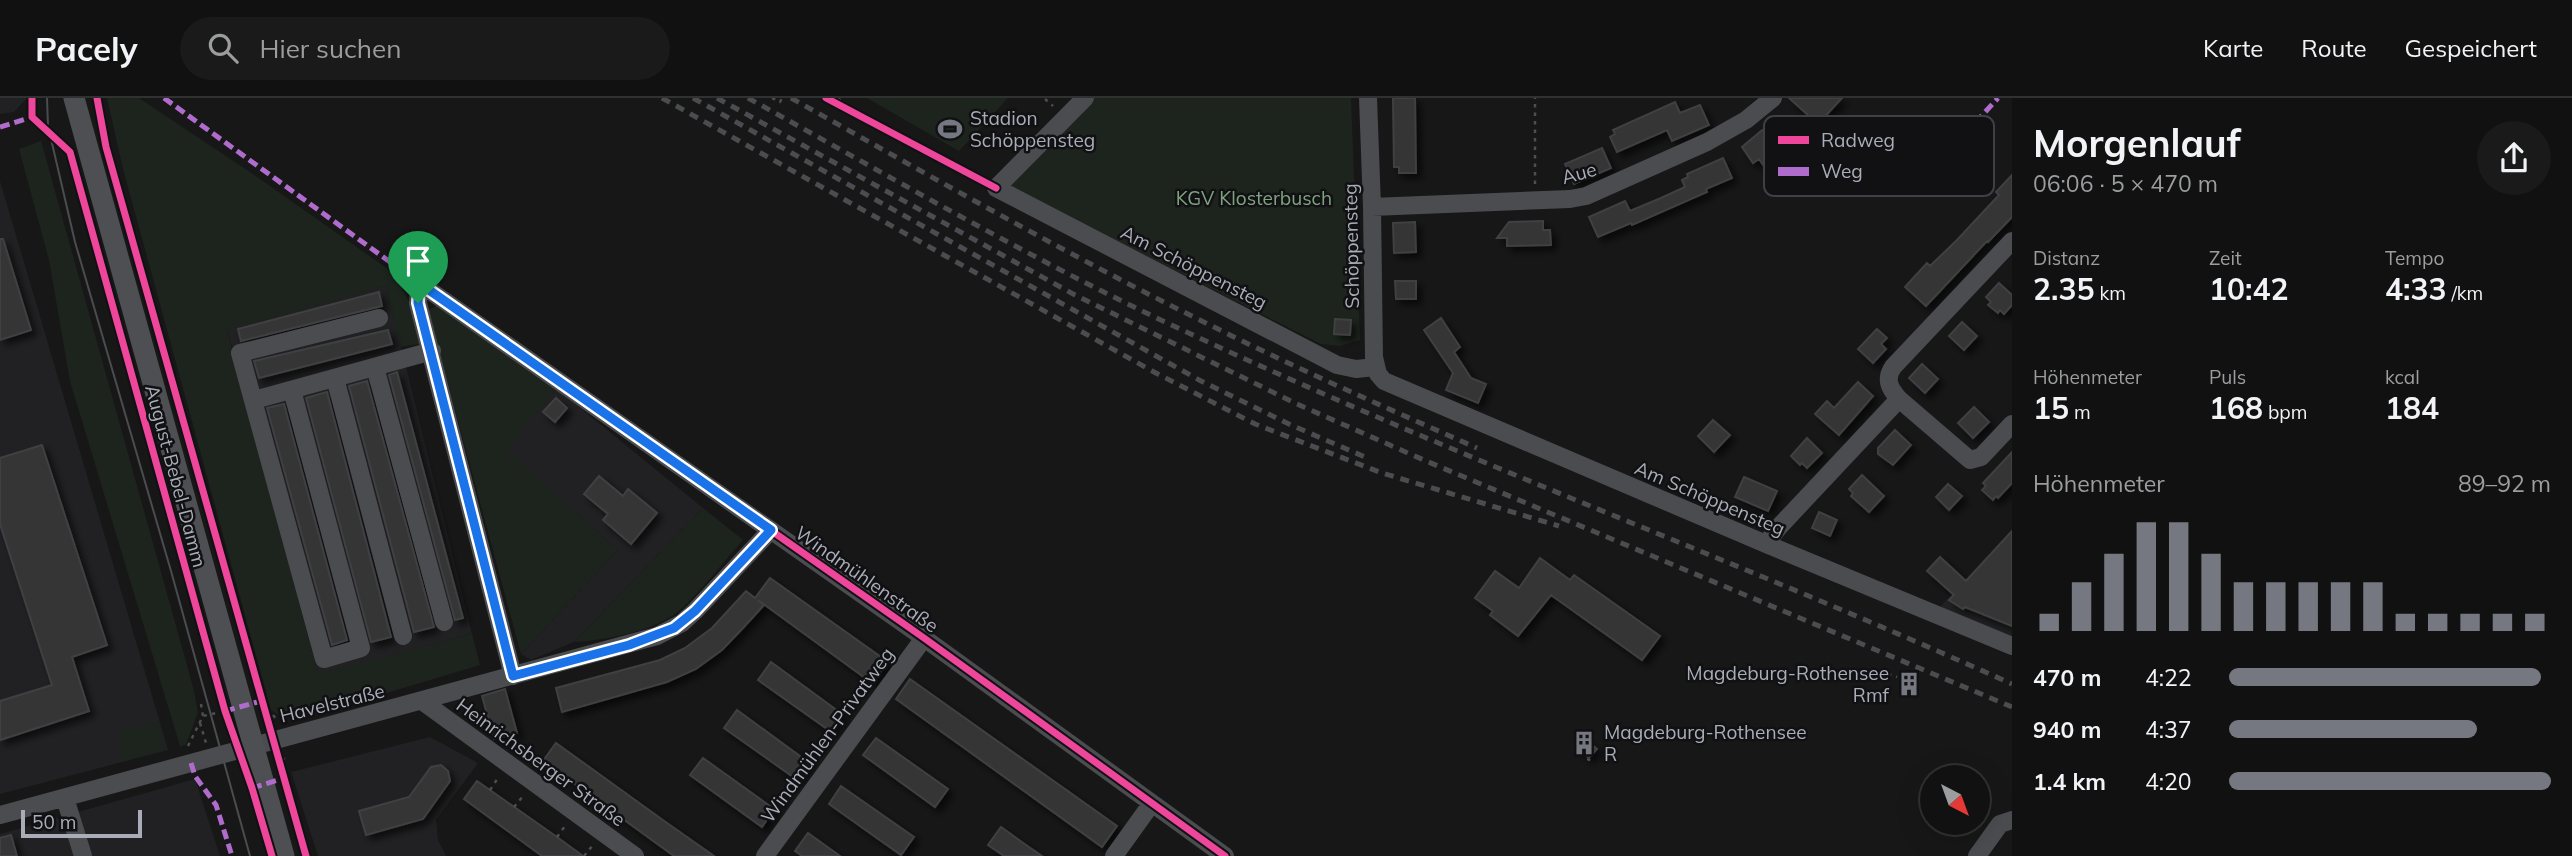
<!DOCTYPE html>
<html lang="de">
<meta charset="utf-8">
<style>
body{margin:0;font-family:Mulish,sans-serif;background:#1a1a1a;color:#f1f3f6;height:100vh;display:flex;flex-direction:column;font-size:26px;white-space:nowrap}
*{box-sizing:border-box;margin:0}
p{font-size:23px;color:#9c9d9f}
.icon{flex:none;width:38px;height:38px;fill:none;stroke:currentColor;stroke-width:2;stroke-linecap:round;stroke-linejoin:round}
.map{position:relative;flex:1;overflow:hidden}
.details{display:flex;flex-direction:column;background:#111;width:560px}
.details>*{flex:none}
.needle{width:46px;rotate:139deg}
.buttons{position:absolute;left:1920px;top:667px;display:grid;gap:14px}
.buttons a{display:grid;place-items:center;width:70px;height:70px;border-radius:50%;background:#111;box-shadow:0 7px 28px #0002,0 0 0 2px #303131;font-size:35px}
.scale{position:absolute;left:21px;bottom:18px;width:121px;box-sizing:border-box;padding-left:7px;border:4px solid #a8adb8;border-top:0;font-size:19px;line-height:24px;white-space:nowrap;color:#a8adb8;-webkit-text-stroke:5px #111113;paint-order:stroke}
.pin{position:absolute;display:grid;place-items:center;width:60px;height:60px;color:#fff;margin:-72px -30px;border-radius:50% 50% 50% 0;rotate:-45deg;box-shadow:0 0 7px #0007}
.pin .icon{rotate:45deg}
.round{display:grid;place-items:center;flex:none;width:74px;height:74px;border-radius:37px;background:#1a1a1a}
.summary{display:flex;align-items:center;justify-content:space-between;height:119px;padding:0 21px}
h1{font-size:38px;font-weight:700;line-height:52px}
.metrics{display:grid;grid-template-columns:repeat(3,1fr);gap:10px;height:119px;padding:7px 21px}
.metrics div{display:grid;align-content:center}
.metrics b{font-size:30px;font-weight:700}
.metrics small{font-size:19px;font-weight:400}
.metrics p{font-size:19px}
.chart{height:196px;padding:14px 21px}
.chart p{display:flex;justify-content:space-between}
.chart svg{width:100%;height:126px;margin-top:7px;stroke:#757880;stroke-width:6}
ul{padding:0 21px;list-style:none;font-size:23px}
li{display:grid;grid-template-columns:112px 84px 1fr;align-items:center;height:52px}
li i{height:18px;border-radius:9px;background:#757880}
header{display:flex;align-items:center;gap:42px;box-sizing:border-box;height:98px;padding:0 35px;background:#111;border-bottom:2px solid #303131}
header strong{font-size:33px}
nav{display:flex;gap:38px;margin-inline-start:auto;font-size:24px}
.search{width:490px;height:63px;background:#1a1a1a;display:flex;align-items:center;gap:18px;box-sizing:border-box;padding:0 24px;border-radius:38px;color:#9c9d9f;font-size:26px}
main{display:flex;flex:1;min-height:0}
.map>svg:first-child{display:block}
.built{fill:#212123}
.green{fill:#1d241e}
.building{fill:#353536;stroke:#3f4043;stroke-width:2;filter:url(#shadow)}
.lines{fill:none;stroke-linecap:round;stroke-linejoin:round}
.path{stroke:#4d4e52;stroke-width:2.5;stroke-dasharray:3.5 5;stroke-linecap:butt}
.minor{stroke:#4b4c50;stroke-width:18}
.major{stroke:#4d4f52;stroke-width:21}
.tram{stroke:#4b4c4f;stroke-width:2}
.rail{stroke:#4b4c4f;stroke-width:5;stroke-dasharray:9 7;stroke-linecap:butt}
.quiet{stroke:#b06ccc;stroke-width:5;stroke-dasharray:10 5;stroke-linecap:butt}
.cycleway-casing{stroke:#111113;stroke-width:11}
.cycleway{stroke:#ed469a;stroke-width:7}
.route-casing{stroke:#fff;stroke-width:14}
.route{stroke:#1a73e8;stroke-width:9}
.labels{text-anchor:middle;stroke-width:5;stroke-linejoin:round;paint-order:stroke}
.poi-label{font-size:19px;fill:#a8adb8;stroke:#111113;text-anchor:start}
.street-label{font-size:19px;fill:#a8adb8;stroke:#111113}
.park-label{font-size:19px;fill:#7fa381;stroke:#111113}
.key{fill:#111113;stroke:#3e4045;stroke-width:2}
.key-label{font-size:19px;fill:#a8adb8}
</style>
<header>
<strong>Pacely</strong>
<div class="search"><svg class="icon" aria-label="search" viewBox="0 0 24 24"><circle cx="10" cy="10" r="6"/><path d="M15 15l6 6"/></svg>Hier suchen</div>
<nav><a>Karte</a><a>Route</a><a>Gespeichert</a></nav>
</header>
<main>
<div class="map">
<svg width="2012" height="758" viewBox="0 0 2012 758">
<defs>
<filter id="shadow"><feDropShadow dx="5" dy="5" stdDeviation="3.5" flood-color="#0009"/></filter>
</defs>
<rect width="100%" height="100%" fill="#171717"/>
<path class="built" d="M0 0H27L14 14 0 16Z
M0 83 168 652 0 696Z
M386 188 472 536 318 577 227 231Z
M557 291 703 410 574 544 531 562 521 556 618 452 505 352Z
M2012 431V541L1938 511Z
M430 639 478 665 436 722 438 742 446 758H318L291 674Z
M195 681 220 758H0V736Z"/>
<path class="green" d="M107 0H139L250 74 395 176 411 208 420 246 400 249 386 188 227 232 318 576 472 536 480 567 310 618 284 620 271 612 123 71Z
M867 0H1008L959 53Z
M1091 0H1351L1360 242 1340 248 1321 246 1008 88Z
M41 43 193 589 198 614 186 647 180 648 70 283 49 162 19 51Z
M442 205 557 291 506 352 618 452 521 556 428 212Z
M703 410 743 442C723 464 704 490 681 511 657 533 607 542 574 544Z
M157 623 165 650 125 663 117 636Z"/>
<path class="building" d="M1393 0H1415L1416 75H1399V69H1394Z
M1789 0H1842L1818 26Z
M1675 4 1680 15 1700 7 1709 27 1672 43 1667 32 1617 54 1610 39 1615 36 1613 32Z
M1782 20 1792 34 1787 37 1796 49 1766 71 1759 61 1753 65 1742 49 1761 33Z
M1602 50 1611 70 1574 86 1565 66Z
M1723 60 1732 80 1706 91 1707 94 1632 127 1631 125 1598 139 1589 119 1625 103 1630 113 1661 100 1685 89 1682 82 1688 79 1687 76Z
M2012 77V119L1988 144 1987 143 1926 208 1905 189 1927 165 1930 168 1957 142 1999 97 1996 94Z
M1543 123V132H1550L1551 147 1507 148V140H1497L1509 124Z
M1415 124 1416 154 1394 155 1393 125Z
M0 141H3L31 232 0 242Z
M1395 183H1416V201H1396Z
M1999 185 2012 197V207L2004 216 2000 212 1998 215 1988 207 1991 204 1986 199Z
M379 194 382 208 241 243 238 231Z
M1441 220 1460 249 1454 254 1471 280 1486 286 1478 305 1446 292 1453 275 1424 232Z
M1335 221 1351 222 1350 237 1334 236Z
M1962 224 1977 238 1964 252 1949 238Z
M1877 231 1887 240 1881 246 1886 251 1873 265 1858 251Z
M388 232 392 246 259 280 254 263Z
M1922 266 1938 281 1925 295 1909 280Z
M397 274 463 520 455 522 389 277Z
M367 283 434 529 414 534 349 288Z
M1858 284 1873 298 1839 337 1815 316 1827 303 1834 310Z
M327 294 391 539 371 544 306 300Z
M556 300 567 310 555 324 543 314Z
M284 306 347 542 332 547 267 310Z
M1974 309 1989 324 1973 340 1958 325Z
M1713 322 1730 337 1714 354 1698 338Z
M1895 332 1911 347 1893 367 1878 356V350Z
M1807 340 1822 355 1807 370 1802 365 1800 367 1791 358Z
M42 347 107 547 72 559 89 613 0 642V603L52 587 0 426V360Z
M2012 354V385L1998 400 1996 398 1993 402 1982 392 1986 388 1983 385Z
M1862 377 1884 398 1869 414 1851 398 1853 395 1849 391Z
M599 378 623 398 628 391 657 415 631 446 603 422 608 416 584 396Z
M1744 379 1777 393 1768 413 1735 399Z
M1948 386 1962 398 1949 412 1936 399Z
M1819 414 1837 422 1830 438 1812 430Z
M2012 433V528L1965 509 1963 511 1949 502 1954 497 1927 473 1940 459 1966 483Z
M1540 460 1570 482 1574 477 1660 538 1642 562 1551 497 1518 538 1490 517 1493 513 1475 500 1495 473 1519 490Z
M770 480 888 564 872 585 758 502 764 507 743 530 722 552 696 571 667 584 562 614 556 590 660 562 685 550 712 530 746 493 755 500Z
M771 564 842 616 830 633 758 582Z
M910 581 1117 728 1102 749 896 601Z
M505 591 517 635 494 641 482 598Z
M737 612 808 664 796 681 724 630Z
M876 640 948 691 935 709 863 657Z
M1583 640 1597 651 1589 660 1575 649Z
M556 645 667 725 714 758H674L543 663Z
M703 660 774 711 762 729 690 677Z
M441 667 448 673 450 683 423 721 366 737 359 713 409 699 431 669Z
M477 683 557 739 583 758H542L464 701Z
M841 688 914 739 901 757 829 706Z
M1001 729 1026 747 1042 758H1004L988 747Z
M808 735 840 758H802L795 753Z
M11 737 17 758H0V740Z"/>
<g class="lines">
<path class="path" d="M772 0 780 4 782 0
M838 0 851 13
M1045 1 1053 8
M1535 86V0
M1880 573 1897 579
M262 604 278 623
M201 606 203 618
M200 625 206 645
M188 648 203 618 225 613
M1581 655 1589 662 1593 656
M284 680 283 662 287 657
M490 692 498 680
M514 709 523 698
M557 739 565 728
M584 758 593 747"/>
<path class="minor" d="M1085 0 996 90 1337 267 1356 271 1376 269
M1368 0 1372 109 1374 259 1378 276 1384 283 1766 446 2012 548
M1372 109 1570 101 1586 98 1707 44 1746 22 1773 0
M419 185 924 540 1225 758
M419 185 418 205 513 578
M375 269 444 524
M335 280 403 538
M292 292 361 550 324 561 240 255 379 220
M1899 301 1970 362 1981 359 2012 326
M254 302 432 253
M1766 446 1778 430 1899 301C1889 290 1885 281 1893 269L2012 143
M422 603 635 758
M65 700 83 758
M0 717 657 538 682 525 695 513 771 432
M765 758 924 540
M1114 758 1152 705
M1977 758 2000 726 2012 722"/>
<path class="major" d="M74 0 284 758"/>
<path class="tram" d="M47 0 48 28 75 144 171 473 250 758"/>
<path class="rail" d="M662 0 1154 274 1255 326 1382 375 1559 428
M693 0 1201 283 1291 327 1365 359
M717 0 1075 197 1297 306 1426 363 2012 609
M748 0C891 79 1032 162 1180 231 1453 359 1737 462 2012 586
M791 0C932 79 1071 159 1216 230 1302 273 1389 311 1477 350"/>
<path class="quiet" d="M164 0 419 185
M0 29 32 19V14
M1955 47 1998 0
M225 613 261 603
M191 665 195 678 216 707 232 758
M252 690 284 680"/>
<g class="cycleway-casing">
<path id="cycleway" d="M32 0V19L70 54 225 613 252 690 272 758
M97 0 106 49 306 758
M826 0 996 90
M419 185 924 540 1225 758"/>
</g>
<use href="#cycleway" class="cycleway"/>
</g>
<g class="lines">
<g class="route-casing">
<path id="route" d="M419 185 771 432 695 513 674 530 629 547 513 578 418 205Z"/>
</g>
<use href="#route" class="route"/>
</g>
<defs>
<g id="stadium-bare" transform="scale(1.89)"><path d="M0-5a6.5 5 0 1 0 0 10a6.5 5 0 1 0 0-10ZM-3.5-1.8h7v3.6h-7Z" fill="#757880" stroke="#111113" stroke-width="2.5" paint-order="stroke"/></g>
<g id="building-bare" transform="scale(1.89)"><path d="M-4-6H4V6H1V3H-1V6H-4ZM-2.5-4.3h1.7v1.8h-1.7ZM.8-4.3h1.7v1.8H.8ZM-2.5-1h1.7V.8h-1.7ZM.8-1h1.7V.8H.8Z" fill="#757880" stroke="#111113" stroke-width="2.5" paint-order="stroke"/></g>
</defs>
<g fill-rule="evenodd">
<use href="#stadium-bare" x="950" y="31"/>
<use href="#building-bare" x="1909" y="586"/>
<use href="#building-bare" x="1584" y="645"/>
</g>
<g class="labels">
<g class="poi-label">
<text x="970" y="27">Stadion<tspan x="970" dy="22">Schöppensteg</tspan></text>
<text x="1889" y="582" text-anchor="end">Magdeburg-Rothensee<tspan x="1889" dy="22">Rmf</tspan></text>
<text x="1604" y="641">Magdeburg-Rothensee<tspan x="1604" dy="22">R</tspan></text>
</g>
<g class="street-label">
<text transform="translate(1579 75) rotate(-15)" y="7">Aue</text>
<text transform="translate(1351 148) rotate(-91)" y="7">Schöppensteg</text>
<text transform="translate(1194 169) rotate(27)" y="7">Am Schöppensteg</text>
<text transform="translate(176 378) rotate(75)" y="7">August-Bebel-Damm</text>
<text transform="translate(1710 400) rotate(23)" y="7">Am Schöppensteg</text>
<text transform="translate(867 481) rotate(35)" y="7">Windmühlenstraße</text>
<text transform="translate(332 605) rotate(-14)" y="7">Havelstraße</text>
<text transform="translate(827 637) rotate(-54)" y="7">Windmühlen-Privatweg</text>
<text transform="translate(541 664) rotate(36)" y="7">Heinrichsberger Straße</text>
</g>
<g class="park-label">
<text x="1254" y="107">KGV Klosterbusch</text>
</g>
</g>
<rect x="1764" y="18" width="230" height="80" rx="10" class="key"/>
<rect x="1778" y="38" width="31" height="8" fill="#ed469a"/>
<rect x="1778" y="69" width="31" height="9" fill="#b06ccc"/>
<g class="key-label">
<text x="1821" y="49">Radweg</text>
<text x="1821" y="80">Weg</text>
</g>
</svg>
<div class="buttons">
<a><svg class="needle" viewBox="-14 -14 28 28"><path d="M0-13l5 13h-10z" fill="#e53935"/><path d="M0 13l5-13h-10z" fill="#9c9d9f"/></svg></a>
</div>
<div class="scale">50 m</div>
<div class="pin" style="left:418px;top:205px;background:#1e9e55"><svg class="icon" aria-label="arrive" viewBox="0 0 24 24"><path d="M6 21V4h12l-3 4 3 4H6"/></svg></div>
</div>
<section class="details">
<div class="summary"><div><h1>Morgenlauf</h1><p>06:06 · 5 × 470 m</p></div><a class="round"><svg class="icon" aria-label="share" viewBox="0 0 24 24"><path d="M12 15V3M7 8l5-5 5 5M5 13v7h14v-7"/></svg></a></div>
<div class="metrics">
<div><p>Distanz</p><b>2.35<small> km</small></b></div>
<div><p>Zeit</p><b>10:42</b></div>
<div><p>Tempo</p><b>4:33<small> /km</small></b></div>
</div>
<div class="metrics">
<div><p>Höhenmeter</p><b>15<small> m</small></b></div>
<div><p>Puls</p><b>168<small> bpm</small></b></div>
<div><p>kcal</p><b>184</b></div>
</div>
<div class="chart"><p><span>Höhenmeter</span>89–92 m</p>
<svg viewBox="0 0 160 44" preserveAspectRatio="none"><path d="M5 44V38M15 44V27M25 44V17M35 44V6M45 44V6M55 44V17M65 44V27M75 44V27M85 44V27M95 44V27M105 44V27M115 44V38M125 44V38M135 44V38M145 44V38M155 44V38"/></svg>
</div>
<ul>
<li><b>470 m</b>4:22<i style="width:97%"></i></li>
<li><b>940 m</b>4:37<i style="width:77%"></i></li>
<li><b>1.4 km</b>4:20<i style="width:100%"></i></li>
</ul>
</section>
</main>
